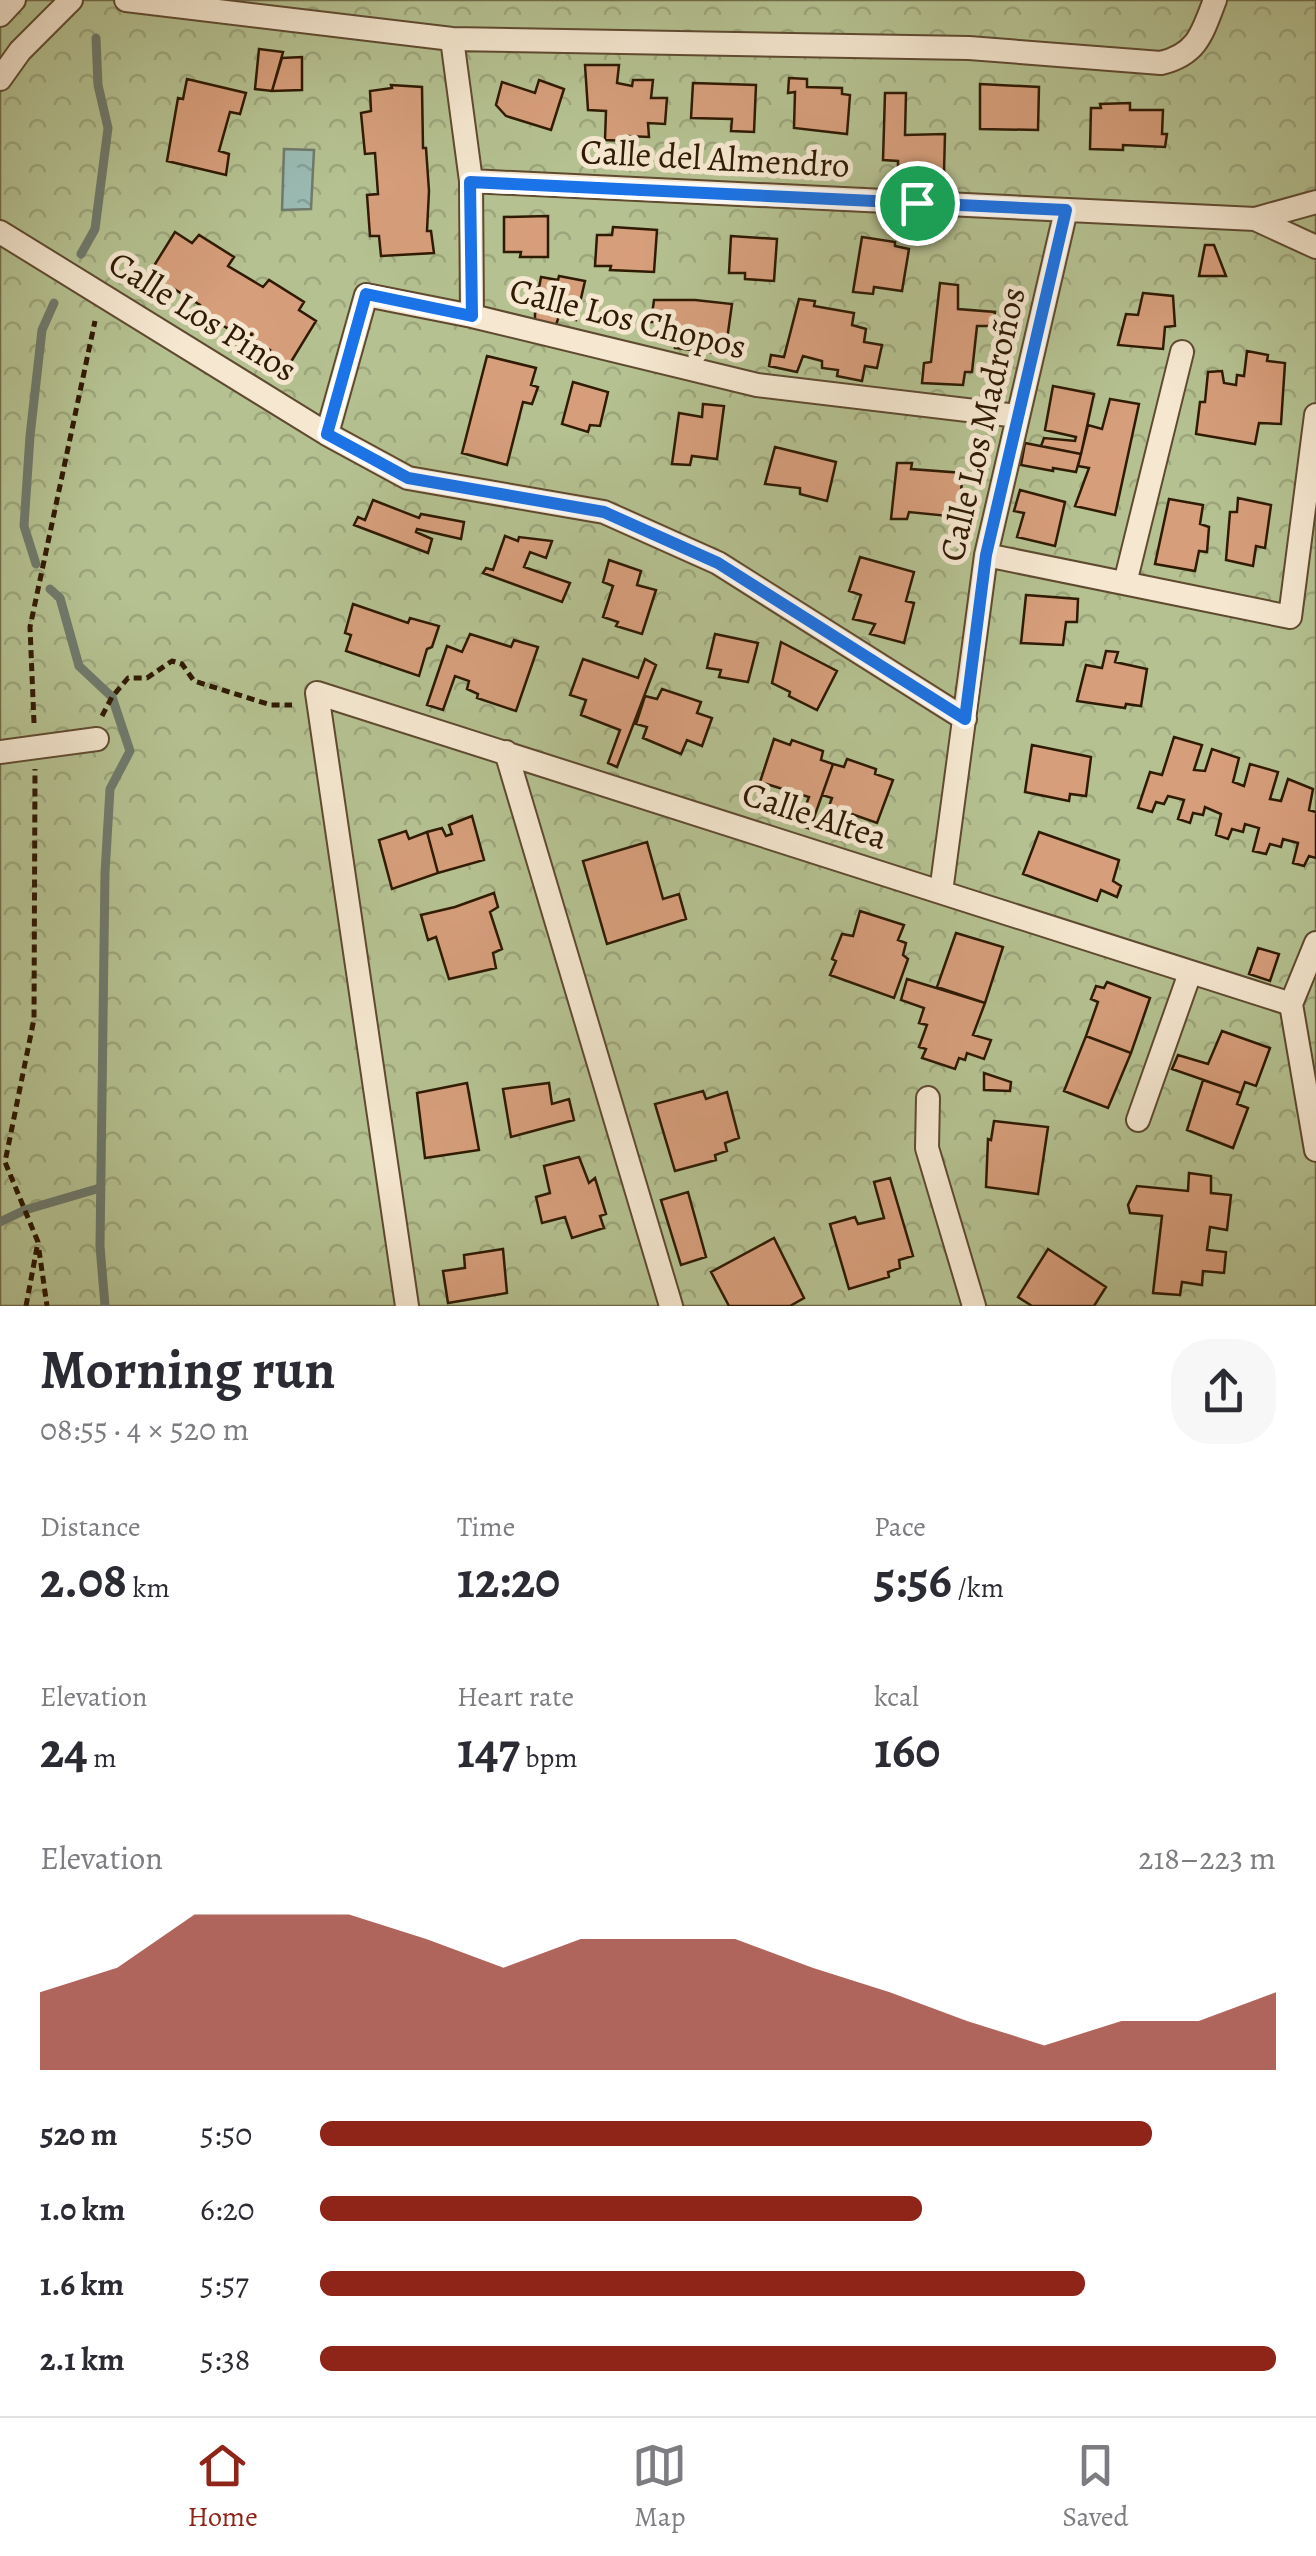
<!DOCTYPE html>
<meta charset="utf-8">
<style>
body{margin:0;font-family:Alegreya,serif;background:#f7f7f7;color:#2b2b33;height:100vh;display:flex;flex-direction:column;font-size:38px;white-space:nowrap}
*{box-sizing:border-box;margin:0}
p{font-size:32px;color:#7c7c81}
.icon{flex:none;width:55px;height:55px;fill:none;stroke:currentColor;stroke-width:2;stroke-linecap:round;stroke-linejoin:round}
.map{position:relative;height:1306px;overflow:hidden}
.details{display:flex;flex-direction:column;background:#fff;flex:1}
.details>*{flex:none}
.pin{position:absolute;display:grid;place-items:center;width:85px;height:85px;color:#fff;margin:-42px;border:5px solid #fff;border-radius:50%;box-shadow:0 2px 10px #0007}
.round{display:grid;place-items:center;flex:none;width:105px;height:105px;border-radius:40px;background:#f7f7f7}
.overview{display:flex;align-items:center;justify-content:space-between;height:170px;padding:0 40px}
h1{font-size:55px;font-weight:700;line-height:75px}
.figures{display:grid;grid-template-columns:repeat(3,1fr);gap:15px;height:170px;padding:10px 40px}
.figures div{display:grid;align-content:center}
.figures b{font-size:50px;font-weight:700}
.figures small{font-size:28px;font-weight:400}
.figures p{font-size:28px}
.chart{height:280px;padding:20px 40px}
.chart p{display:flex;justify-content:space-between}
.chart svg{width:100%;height:180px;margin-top:10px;fill:#8f2418;opacity:.7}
ul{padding:0 40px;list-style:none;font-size:32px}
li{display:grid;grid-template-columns:160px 120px 1fr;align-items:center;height:75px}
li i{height:25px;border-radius:12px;background:#8f2418}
.tabs{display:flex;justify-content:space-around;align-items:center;height:140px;border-top:2px solid #e1e1e2;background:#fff;font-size:28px;color:#7c7c81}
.tabs a{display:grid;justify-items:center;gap:5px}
.tabs .selected{color:#8f2418}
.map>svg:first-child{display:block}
.park{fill:url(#park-crowns);stroke:#726e4a;stroke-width:2.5}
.water{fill:url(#water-ripples);stroke:#6f7a6c;stroke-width:2.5}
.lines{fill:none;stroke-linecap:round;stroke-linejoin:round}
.stream{stroke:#6f7a6c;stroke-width:9}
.building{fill:#d69e7b;stroke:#2f1a03;stroke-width:2.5}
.minor-casing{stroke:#5f4a30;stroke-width:26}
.path{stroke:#2f1a03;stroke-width:5;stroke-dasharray:8 5;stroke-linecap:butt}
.minor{stroke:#f5e7d0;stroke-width:22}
.route-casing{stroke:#fff;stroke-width:20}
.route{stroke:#1a73e8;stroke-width:12}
.labels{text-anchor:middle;stroke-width:10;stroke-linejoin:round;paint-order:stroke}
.street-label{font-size:35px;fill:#2f1a03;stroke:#f5e7d0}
</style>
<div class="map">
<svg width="1316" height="1306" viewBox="0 0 1316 1306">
<defs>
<pattern id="park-crowns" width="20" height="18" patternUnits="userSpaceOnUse" patternTransform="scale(2.5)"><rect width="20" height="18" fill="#b5c191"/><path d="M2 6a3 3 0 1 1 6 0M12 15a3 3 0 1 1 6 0" fill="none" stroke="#9ca57b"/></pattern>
<pattern id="water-ripples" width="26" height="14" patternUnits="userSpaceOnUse" patternTransform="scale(2.5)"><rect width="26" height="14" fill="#9abab2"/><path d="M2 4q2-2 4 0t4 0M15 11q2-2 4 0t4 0" fill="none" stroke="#859f97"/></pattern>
</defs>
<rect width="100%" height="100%" fill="#efdab6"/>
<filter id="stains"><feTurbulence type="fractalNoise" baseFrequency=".002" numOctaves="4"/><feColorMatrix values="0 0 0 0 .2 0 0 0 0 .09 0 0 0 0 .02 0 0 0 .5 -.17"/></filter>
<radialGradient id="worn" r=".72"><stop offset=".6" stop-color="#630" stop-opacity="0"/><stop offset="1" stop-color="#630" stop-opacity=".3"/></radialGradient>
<path class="park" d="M0 0H1316V1306H0Z"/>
<path class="water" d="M284 149 314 150 311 209 282 210Z"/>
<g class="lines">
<path class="stream" d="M81 254 95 229 108 128 98 85 96 38
M36 564 24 526 30 436 42 330 54 303
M50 589 60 598 79 666 112 697 130 751 110 789 105 873 100 1246 105 1306
M0 1222 25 1210 100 1188"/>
</g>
<path class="building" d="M259 49 283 52 272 91 255 89Z
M302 57V90L272 91 282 58Z
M585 65H619L617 83 632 86 633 80H653L651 98H667L665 124 648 123 649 137 628 136V141L605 140 606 111 588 110Z
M789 78 807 79V87L842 88V94L850 95 847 134 794 128 795 92 788 93Z
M187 79 246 93 240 114 230 112 219 151 229 154 226 175 167 161 178 98 183 99Z
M539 80 564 89 551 130 506 116 496 105 502 82 535 93Z
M693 83 756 85 754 132 731 131 732 119 691 118Z
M980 84 1039 87 1038 130 980 129Z
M391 85 422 87 423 148H426L429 191 427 231H431L434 253 381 256 379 236H370L367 195 378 194 375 153 365 154 361 113 371 111 370 91 392 88Z
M885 93H906L905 135 945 134 944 172H898V161L883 160Z
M1130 103V110H1163L1162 134H1167L1165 147 1123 145V150L1090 149 1091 108H1101L1100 104Z
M548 216V257H520L521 252H504V217Z
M613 227 657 230 654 272 610 270 611 266H595L597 235H612Z
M175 232 192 243 199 235 234 257 228 266 263 287 269 280 304 302 299 310 316 321 289 365 268 354 270 350 240 330 237 334 199 311 200 305 169 286 166 290 147 277Z
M731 236 777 239 774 281 745 279V273H729Z
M862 237 895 242V246L909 249 902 291 874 287 873 294 853 292Z
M1205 245H1214L1226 276H1199Z
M559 276 585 281 576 320 559 316 555 328 535 324V302L528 301 531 286 539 288 541 277 558 280Z
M940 283 958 285V309L995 312 993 326H977L972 372H965L963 385 922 383 924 363 931 362Z
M1143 293 1173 296 1175 326 1165 327 1163 349 1118 345 1126 314 1138 315Z
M799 299 815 301 814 306 854 313 852 325 866 329 864 342 882 345 877 368 865 366 862 381 837 376 838 370 822 368V361L803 356 797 372 769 366 771 355 784 357Z
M654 300H695L732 304 725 354 675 348V332L668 330 669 324 651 322Z
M1247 351 1268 355 1267 361 1285 363 1281 424 1259 423 1255 444 1196 434 1200 402H1205L1208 372 1222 371 1224 383 1236 385 1237 375 1244 376Z
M487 356 536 368 531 385 538 387 532 404 523 402 507 465 462 453Z
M573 382 608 392 600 426 590 425 588 432 562 424Z
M1053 386 1094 394 1081 454 1041 446 1044 438 1075 441 1076 437 1045 430Z
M1110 399 1139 404 1115 515 1075 506 1089 468 1078 466 1088 425 1102 429Z
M703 404 724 406 717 459 692 456 690 465 672 464 679 413 702 417Z
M1025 443 1081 454 1076 472 1053 468V471L1021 465Z
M775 447 836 462 827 501 800 494V488L765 484Z
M897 463H912L911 469 963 473 958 517 909 512 907 519H891Z
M1020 490 1065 502 1055 546 1017 537 1024 513 1014 511Z
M1238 498 1271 505 1265 548 1256 546 1253 566 1226 560 1230 512H1237Z
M1169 499 1203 505 1200 524 1209 527 1207 552 1199 551 1195 571 1155 564Z
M373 500 419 518 421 514 464 522 461 539 417 529 416 532 432 539 428 553 354 525 358 517 365 520Z
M505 536 518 541 519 537 552 541 546 558 530 552 524 567 570 583 562 602 483 573 486 568 493 570Z
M860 557 914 572 906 601 914 603 904 643 870 634 875 624 853 619 861 595 849 591Z
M609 560 641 571 637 585 656 590 642 634 616 626 618 622 603 617 613 586 603 582Z
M1026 595 1078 599 1077 622H1066L1063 645 1021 643Z
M353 604 408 623 410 618 439 626 432 647 427 649 419 676 346 651 351 635 345 633Z
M470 634 511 647 514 640 538 647 516 711 477 698 478 694 467 689 469 681 455 676 443 710 427 705 447 646 462 652Z
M715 634 758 643 748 682 719 677 721 670 707 668Z
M781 642 837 671 817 710 789 696 790 692 772 683Z
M1106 651 1118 652 1115 662 1147 669 1141 706 1126 704 1125 708 1077 701 1086 665 1102 668Z
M583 659 638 678 645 659 656 665 617 767 608 763 620 730 581 715 586 700 570 695Z
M662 689 701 702 697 713 712 718 702 746 687 740 681 754 643 738 647 727 636 724 645 696 657 699Z
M1174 737 1202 745 1194 770 1205 771 1212 749 1239 758 1233 782 1244 786 1250 764 1278 772 1270 799 1281 801 1288 779 1313 789 1309 810 1316 812V858L1309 856 1304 866 1293 863 1298 843 1283 839 1281 847 1270 844 1266 854 1253 851 1259 828 1245 824 1243 832 1232 829 1228 839 1216 835 1221 814 1205 807 1203 815 1193 813 1190 823 1178 819 1184 800 1168 796 1164 804 1156 802 1152 812 1138 808 1150 772 1162 775Z
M774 739 790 745 792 740 823 751 821 760 833 764 810 829 794 823 804 810 809 797 760 782Z
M1032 745 1091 757 1086 796 1070 794 1069 801 1025 792Z
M847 759 876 769 875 774 893 780 877 823 829 806 832 798 822 795 833 764 844 767Z
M472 816 484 860 438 873 427 832 442 828 446 836 452 834 449 825Z
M406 831 409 839 427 832 438 873 392 889 379 840Z
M1039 832 1119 860 1113 881 1121 886 1117 897 1101 890 1097 901 1023 874Z
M647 842 663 899 679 894 686 919 607 944 583 861Z
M494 893 498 907 490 912 502 949 493 953 496 968 449 979 436 937 428 940 421 915 455 907Z
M860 911 904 925 898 940 906 943 903 955 908 959 894 998 830 975 836 961 832 959 842 934 853 936Z
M956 933 1003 947 985 1003 937 987Z
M1258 948 1279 954 1270 981 1249 974Z
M907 979 985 1003 973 1035 991 1040 984 1059 967 1053 965 1060 959 1058 955 1069 922 1058 926 1049 919 1047 927 1025 919 1023 924 1008 901 1000Z
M1107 982 1150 998 1131 1053 1086 1036 1098 1002 1091 999 1096 986 1104 988Z
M1222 1031 1270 1048 1256 1086 1245 1082 1241 1093 1172 1069 1178 1055 1208 1064Z
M1086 1036 1131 1053 1108 1108 1064 1091Z
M984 1073 1011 1082 1010 1091 984 1090Z
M1203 1080 1241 1093 1237 1104 1248 1108 1233 1148 1187 1130Z
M467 1083 479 1150 425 1158 417 1093Z
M549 1083 552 1104 569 1099 574 1120 511 1137 503 1089Z
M703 1091 706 1099 727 1092 739 1138 725 1143 727 1151 715 1155 716 1160 675 1171 655 1104Z
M994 1121 1048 1127 1038 1194 986 1187 988 1139 991 1140Z
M579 1157 589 1183 595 1178 606 1214 600 1216 604 1228 572 1238 565 1217 542 1223 536 1197 550 1193 544 1166Z
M1189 1173 1211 1176V1193L1231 1195 1227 1230 1210 1227 1207 1250 1226 1252 1224 1273 1203 1271 1202 1285 1182 1282 1180 1295 1153 1293 1162 1216 1130 1213 1128 1205 1137 1186 1188 1191Z
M890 1178 913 1256 899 1260 900 1268 888 1272 889 1277 849 1289 830 1224 855 1217 858 1224 884 1218 874 1182Z
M688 1192 706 1257 681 1265 661 1200Z
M774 1238 804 1298 790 1306H729L711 1272Z
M503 1249 507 1293 448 1303 443 1271 465 1268 464 1255Z
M1048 1249 1106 1287 1094 1306H1032L1018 1297Z"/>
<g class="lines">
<g class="minor-casing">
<path id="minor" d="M126 0 452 39 969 48 1161 63C1198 54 1202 33 1215 0
M0 15 14 0
M452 39 471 181 472 316
M0 79 20 51 71 0
M471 181 1255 219 1316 247
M1255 219 1316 202
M0 232 327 434 408 478 604 512 718 563 965 719
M327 434 366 295 472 316 757 385 1018 416
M986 555 1290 617 1316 415
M1125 583 1182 352
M0 752 97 739
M506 752 671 1306
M941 892 986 555 1066 210
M1316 943 1291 1004 1316 1150
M928 1098 927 1148 974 1306
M1138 1120 1190 973
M407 1306 317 693 1291 1004"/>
</g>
<path class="path" d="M102 716 112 697 128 678H147L172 661 182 664 194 681 271 705H292
M34 723 30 627 95 321
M39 1250 47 1306
M26 1306 38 1242 5 1162 34 1019 35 769"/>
<use href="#minor" class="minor"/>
</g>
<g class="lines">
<g class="route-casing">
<path id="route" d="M470 182 1066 210 986 555 965 719 718 563 604 512 408 478 327 434 366 294 472 316Z"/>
</g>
<use href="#route" class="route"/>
</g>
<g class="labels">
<g class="street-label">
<text transform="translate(715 158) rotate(3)" y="12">Calle del Almendro</text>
<text transform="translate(203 316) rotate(32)" y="12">Calle Los Pinos</text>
<text transform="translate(628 318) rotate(14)" y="12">Calle Los Chopos</text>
<text transform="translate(982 424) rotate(-77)" y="12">Calle Los Madroños</text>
<text transform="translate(815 815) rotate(18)" y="12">Calle Altea</text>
</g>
</g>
<rect width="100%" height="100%" filter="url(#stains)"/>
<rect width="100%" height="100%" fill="url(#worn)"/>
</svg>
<div class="pin" style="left:917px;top:203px;background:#1e9e55"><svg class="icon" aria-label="arrive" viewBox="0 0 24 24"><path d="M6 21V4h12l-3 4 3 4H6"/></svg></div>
</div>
<section class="details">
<div class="overview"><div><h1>Morning run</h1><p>08:55 · 4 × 520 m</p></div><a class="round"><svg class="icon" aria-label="share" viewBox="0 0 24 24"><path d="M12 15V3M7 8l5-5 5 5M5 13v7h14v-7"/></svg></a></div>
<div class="figures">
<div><p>Distance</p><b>2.08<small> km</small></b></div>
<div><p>Time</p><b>12:20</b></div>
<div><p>Pace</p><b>5:56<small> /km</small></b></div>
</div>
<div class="figures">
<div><p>Elevation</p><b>24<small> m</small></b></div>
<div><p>Heart rate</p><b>147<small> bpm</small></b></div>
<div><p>kcal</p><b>160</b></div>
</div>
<div class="chart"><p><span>Elevation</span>218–223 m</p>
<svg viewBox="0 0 160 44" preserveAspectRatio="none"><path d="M0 44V25L10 19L20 6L30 6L40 6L50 12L60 19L70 12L80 12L90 12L100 19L110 25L120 32L130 38L140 32L150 32L160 25V44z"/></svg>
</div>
<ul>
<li><b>520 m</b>5:50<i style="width:87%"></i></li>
<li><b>1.0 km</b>6:20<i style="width:63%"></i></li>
<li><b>1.6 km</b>5:57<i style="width:80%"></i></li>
<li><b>2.1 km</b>5:38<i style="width:100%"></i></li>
</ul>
</section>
<nav class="tabs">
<a class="selected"><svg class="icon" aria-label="home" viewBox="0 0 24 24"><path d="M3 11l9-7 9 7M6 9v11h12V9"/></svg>Home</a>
<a><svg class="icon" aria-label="map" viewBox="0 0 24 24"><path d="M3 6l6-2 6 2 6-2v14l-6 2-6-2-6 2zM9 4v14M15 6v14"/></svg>Map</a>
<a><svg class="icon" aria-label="saved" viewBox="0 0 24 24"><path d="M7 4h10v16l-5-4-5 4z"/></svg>Saved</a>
</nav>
